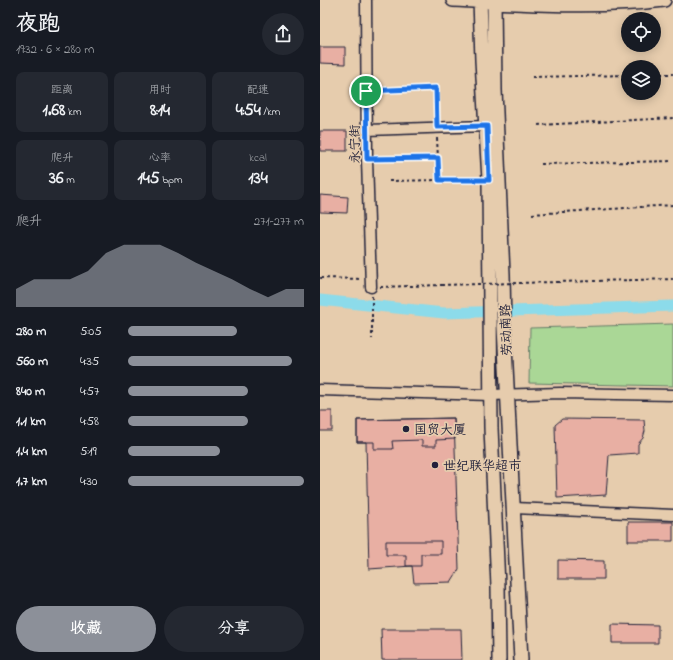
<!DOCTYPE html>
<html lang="zh">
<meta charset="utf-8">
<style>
body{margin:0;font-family:"Indie Flower","LXGW WenKai TC",sans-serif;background:#242831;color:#f1f3f6;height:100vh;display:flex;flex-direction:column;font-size:15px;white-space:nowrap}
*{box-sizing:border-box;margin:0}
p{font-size:13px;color:#9ea1a6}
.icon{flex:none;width:22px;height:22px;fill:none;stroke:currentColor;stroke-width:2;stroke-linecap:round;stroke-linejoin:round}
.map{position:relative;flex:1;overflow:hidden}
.panel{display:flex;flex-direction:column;background:#171b24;width:320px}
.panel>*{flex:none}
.tools{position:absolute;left:301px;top:12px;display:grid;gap:8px}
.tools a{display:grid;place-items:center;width:40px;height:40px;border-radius:50%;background:#171b24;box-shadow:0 2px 10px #0003;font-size:20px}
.pin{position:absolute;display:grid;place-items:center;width:34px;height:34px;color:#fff;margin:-17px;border:2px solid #fff;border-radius:50%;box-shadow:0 1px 4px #0007}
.round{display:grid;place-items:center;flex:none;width:42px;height:42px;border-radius:21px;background:#242831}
.headline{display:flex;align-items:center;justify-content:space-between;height:68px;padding:0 16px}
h1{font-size:22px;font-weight:700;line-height:30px}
.figures{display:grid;grid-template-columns:repeat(3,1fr);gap:6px;height:68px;padding:4px 16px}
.figures div{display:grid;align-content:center;border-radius:8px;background:#242831;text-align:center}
.figures b{font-size:17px;font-weight:700}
.figures small{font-size:11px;font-weight:400}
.figures p{font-size:11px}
.chart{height:112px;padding:8px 16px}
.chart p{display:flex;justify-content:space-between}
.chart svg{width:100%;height:72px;margin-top:4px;fill:#8c9099;opacity:.7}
.primary-button{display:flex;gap:8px;margin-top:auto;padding:8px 16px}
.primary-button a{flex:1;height:46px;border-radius:24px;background:#8c9099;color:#fff;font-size:16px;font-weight:700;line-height:46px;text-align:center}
.primary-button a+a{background:#242831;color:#f1f3f6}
ul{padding:0 16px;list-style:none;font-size:13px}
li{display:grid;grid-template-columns:64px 48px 1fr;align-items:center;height:30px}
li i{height:10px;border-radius:5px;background:#8c9099}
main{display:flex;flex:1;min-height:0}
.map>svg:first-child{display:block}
.green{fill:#aad796;stroke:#667c68}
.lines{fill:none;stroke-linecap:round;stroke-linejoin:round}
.canal{stroke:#8cdbea;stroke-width:11}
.building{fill:#e8afa3;stroke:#22223b}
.minor-casing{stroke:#22223b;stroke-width:13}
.major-casing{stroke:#22223b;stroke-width:16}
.path{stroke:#22223b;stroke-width:2;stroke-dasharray:3 3;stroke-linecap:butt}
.minor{stroke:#e6ccad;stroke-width:10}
.major{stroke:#e6ccad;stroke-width:13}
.path-bridge{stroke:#22223b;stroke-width:2;stroke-dasharray:3 3;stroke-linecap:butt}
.route-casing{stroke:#fff;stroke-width:8}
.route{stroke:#1a73e8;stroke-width:5}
.poi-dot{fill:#22223b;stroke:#e6ccad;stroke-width:1.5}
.labels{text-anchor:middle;stroke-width:3.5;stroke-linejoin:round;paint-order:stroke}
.street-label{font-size:13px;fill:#22223b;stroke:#e6ccad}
.poi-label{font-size:13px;fill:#22223b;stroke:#e6ccad;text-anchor:start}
</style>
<main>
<section class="panel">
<div class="headline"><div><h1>夜跑</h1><p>19:32 · 6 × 280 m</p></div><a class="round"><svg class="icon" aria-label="share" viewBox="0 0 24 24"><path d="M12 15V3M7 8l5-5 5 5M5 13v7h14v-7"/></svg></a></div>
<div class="figures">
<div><p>距离</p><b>1.68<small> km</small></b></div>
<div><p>用时</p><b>8:14</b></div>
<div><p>配速</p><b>4:54<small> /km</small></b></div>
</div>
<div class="figures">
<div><p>爬升</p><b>36<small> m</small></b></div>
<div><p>心率</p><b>145<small> bpm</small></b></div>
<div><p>kcal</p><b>134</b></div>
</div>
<div class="chart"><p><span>爬升</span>271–277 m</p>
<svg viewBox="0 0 160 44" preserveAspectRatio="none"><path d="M0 44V33L10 27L20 27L30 27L40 22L50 11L60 6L70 6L80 6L90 11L100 17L110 22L120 27L130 33L140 38L150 33L160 33V44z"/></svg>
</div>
<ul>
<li><b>280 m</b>5:05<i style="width:62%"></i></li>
<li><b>560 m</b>4:35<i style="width:93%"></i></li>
<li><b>840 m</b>4:57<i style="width:68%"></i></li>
<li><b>1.1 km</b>4:58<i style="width:68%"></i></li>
<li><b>1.4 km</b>5:19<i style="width:52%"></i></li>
<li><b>1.7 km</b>4:30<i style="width:100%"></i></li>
</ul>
<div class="primary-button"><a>收藏</a><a>分享</a></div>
</section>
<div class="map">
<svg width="353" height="660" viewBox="0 0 353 660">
<rect width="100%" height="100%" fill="#e6ccad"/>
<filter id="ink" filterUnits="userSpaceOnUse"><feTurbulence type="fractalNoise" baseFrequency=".025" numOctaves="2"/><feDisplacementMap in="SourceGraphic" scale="8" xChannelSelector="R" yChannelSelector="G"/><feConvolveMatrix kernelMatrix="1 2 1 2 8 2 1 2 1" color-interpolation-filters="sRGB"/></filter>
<g filter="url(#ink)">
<path class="green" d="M353 324V386L209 383 210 328Z"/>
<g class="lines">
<path class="canal" d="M0 300 124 313 353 306"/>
</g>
<path class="building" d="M0 47H25V64L0 63Z
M0 131H27V151H0Z
M0 195 28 197 27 213 0 212Z
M0 411H12V431H0Z
M134 418 135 439 116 440V446H102V440L72 441 73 449H54V442H37V420Z
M134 418 139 569 131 582 94 583 92 566 49 569 46 442H37V420Z
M242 419 324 420 325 431 323 438 318 444V453L289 455 286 495 237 498 235 425Z
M308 522H353V541H308Z
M66 541H121V554H101V566H86V555H66Z
M238 560 284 561V579H238Z
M292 624 338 625V643H292Z
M61 629H141L142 660H62Z"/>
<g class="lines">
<g class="minor-casing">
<path id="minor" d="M46 0 47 159 51 287
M47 130 167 126
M0 390 170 395 240 393 353 395
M194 508 353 515"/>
</g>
<g class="major-casing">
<path id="major" d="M133 0C204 3 274 9 344 0
M160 0 162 60 169 180 171 428 178 586 179 660
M174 0 175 90 183 274 184 327 201 660"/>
</g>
<path class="path" d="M334 74H353
M212 77 308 75
M56 91 116 88 117 119
M218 125 353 118
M117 138 119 180H158
M56 159 118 158
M221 164 353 161
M69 181 119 180
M212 214 353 205
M0 278 42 279
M237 282 353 279
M60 287 121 285
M52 296V339"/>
<use href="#minor" class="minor"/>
<use href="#major" class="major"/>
<path class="path-bridge" d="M121 285 237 282"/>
</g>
</g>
<g class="lines" filter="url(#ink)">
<g class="route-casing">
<path id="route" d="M116 88 117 127 167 126 169 180H119L118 158 47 159 46 91Z"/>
</g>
<use href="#route" class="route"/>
</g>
<g class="poi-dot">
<circle cx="86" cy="429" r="4"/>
<circle cx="115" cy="465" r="4"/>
</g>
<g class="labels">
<g class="street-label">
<text transform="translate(34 144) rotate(-91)" y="5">永宁街</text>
<text transform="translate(185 330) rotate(-92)" y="5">劳动南路</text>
</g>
<g class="poi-label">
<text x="94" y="434">国贸大厦</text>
<text x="123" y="470">世纪联华超市</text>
</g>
</g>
</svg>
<div class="tools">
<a><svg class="icon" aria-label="locate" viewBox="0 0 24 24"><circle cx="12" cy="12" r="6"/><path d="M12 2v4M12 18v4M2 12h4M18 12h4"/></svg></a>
<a><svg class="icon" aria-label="layers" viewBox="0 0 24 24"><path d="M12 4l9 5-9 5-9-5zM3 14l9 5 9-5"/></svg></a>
</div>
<div class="pin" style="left:46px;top:91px;background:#1e9e55"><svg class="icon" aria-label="arrive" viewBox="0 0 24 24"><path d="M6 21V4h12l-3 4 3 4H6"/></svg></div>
</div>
</main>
